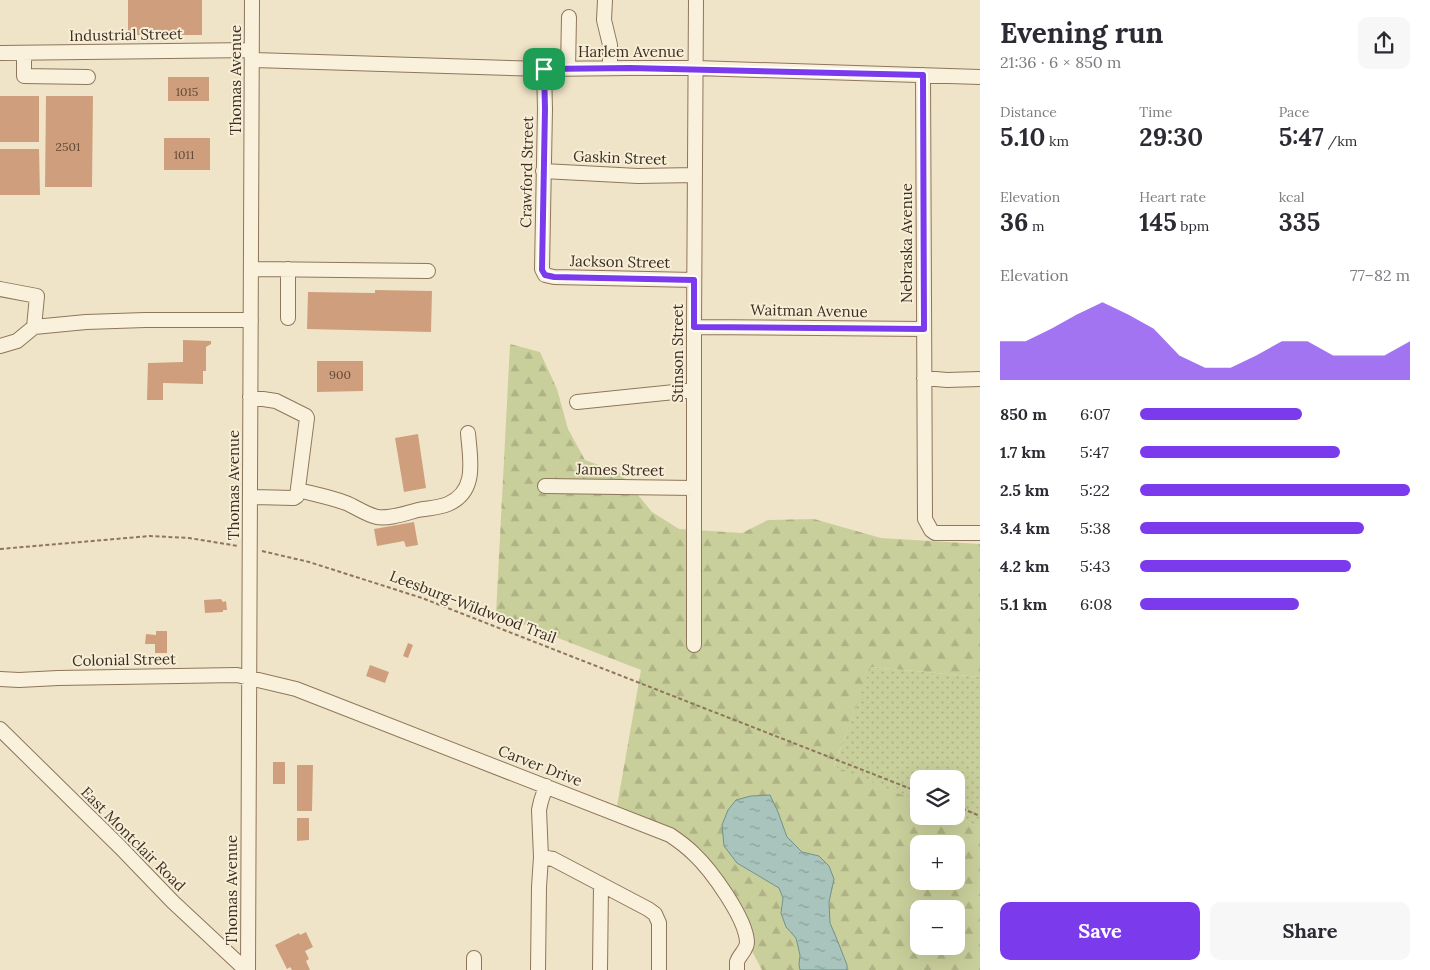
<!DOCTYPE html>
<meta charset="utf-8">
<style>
body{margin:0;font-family:Lora,serif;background:#f7f7f7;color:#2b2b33;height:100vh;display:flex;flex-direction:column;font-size:19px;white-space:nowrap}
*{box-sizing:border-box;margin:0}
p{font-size:16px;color:#7c7c81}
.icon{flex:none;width:28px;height:28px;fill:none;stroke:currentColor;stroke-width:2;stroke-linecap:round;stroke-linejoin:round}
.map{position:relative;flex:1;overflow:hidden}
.panel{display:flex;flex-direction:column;background:#fff;width:450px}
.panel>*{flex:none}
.buttons{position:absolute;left:910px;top:770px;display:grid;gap:10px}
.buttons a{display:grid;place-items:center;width:55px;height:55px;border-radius:10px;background:#fff;box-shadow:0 5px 20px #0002;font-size:25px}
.pin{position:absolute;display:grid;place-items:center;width:42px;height:42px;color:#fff;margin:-21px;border-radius:10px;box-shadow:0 2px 8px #0006}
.round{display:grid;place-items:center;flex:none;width:52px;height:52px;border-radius:10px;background:#f7f7f7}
.head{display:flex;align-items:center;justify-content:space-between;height:85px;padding:0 20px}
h1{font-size:28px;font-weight:700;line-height:38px}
.stats{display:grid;grid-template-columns:repeat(3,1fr);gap:8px;height:85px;padding:5px 20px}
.stats div{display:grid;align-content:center}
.stats b{font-size:25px;font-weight:700}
.stats small{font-size:14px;font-weight:400}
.stats p{font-size:14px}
.chart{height:140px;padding:10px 20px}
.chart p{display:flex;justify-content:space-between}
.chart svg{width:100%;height:90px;margin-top:5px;fill:#7c3aed;opacity:.7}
.primary-button{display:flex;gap:10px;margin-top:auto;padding:10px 20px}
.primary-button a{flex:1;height:58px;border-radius:10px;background:#7c3aed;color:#fff;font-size:20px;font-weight:700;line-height:58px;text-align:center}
.primary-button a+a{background:#f7f7f7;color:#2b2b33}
ul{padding:0 20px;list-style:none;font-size:16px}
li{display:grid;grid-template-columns:80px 60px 1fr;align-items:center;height:38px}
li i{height:12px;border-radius:6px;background:#7c3aed}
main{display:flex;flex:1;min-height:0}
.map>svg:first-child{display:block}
.grass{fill:url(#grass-dots)}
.forest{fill:url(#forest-firs);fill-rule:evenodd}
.water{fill:url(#water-ripples);stroke:#6f938a}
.building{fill:#cf9f7d}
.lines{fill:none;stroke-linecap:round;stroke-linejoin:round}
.minor-casing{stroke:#8d765c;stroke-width:16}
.path{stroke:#8d765c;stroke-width:2;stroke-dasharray:4 2.5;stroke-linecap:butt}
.minor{stroke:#faf1dc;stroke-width:14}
.route-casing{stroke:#fff;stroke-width:10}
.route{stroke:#7c3aed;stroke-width:6}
.labels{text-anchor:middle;stroke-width:4;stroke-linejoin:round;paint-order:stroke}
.number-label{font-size:12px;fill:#624a37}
.street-label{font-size:15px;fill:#3d2e20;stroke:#f7eed8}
</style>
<main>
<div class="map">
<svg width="980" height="970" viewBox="0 0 980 970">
<defs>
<pattern id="grass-dots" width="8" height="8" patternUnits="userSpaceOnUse" patternTransform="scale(1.25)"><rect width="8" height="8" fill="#c9cf9b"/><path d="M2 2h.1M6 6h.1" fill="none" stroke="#aeb285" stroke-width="1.8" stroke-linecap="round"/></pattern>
<pattern id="forest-firs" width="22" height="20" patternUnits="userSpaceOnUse" patternTransform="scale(1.25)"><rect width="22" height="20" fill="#c9cf9b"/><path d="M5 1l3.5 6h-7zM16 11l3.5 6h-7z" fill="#aeb285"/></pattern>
<pattern id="water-ripples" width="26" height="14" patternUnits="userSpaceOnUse" patternTransform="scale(1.25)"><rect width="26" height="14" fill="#a9c4bc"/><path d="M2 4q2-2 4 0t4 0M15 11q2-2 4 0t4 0" fill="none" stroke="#8ba098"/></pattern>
</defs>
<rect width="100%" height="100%" fill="#f0e4c8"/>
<path class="grass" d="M870 667 980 677V827L953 816H956V779H919V802L834 767Z"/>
<path class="forest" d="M510 344 540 352 557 389 568 429 585 460 620 473 652 512 679 529 742 533 768 520 814 519 881 538 980 544V677L871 667 834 766 919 802V816H953L980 827V970H847V965L838 942 830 923 829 902 833 879 819 856 802 852 787 837 778 812 737 863 779 888 783 898 781 913 786 927 796 938 800 955 799 965 800 970H762L722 895 682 845 617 806 641 670 496 614ZM919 844H956V881H919ZM919 909H956V946H919Z"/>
<path class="water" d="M770 795 778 812 787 837 802 852 819 856 829 866 834 879 829 902 830 923 838 942 847 965V970H800L799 965 800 955 796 938 786 927 781 913 783 898 779 888 737 863 724 846 722 825 728 810 736 800 751 796Z"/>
<path class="building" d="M128 0H202V35H128Z
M168 77H209V101H168Z
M0 96H39V142H0Z
M46 96H93L92 187H45Z
M164 138H210V170H164Z
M0 149H39L40 195H0Z
M375 290 432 291 431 332 307 329 308 292 375 293Z
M183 340 211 341V344L206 347V371H203V384L163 383V400H147L148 363 183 362Z
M317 361H363V391L317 392Z
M418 434 426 488 404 492 395 438Z
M414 522 418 545 406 547 404 541 377 546 374 529Z
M221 599 223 602 226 601 227 610H223V612L205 613 204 600Z
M156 631H167V653H155V644H145L146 634 156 635Z
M408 643 413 645 408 658 403 656Z
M370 665 389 672 385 683 366 676Z
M273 762H285V784H273Z
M297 765H313L312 811H297Z
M297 818H309V840L297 841Z
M306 932 313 947 305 951 309 959 306 961 310 970H292L290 967 287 969 275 945 299 933 300 935Z"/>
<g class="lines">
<g class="minor-casing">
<path id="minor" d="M605 0 604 20 610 45V68
M0 53 252 50
M24 53V76L88 77
M252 60 544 69 630 68H696L980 77
M544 69 545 109 542 269 545 275 554 277 694 280
M568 69 569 17
M923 75 925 519 931 530 935 533H980
M543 171 638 176 695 175
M251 269 428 271
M288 269V318
M0 289 37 296 34 327 17 341 0 346
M34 327 86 322 145 320H251
M694 327 924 329
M924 378 947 380 980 379
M577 402 694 390
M545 486 694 488
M298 490C314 494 330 497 346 503 356 507 365 514 377 517 390 519 406 513 418 510 428 508 439 508 448 504 478 491 470 459 468 433
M250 497 294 498 297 496 307 418 306 416 276 401 250 397
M694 645V327L696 0
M0 679 19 680 58 678 237 675 296 689 670 835C679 841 687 847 694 854 711 870 746 918 747 942 747 950 739 955 737 962 737 965 737 967 737 970
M0 729 120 847 173 902 246 970
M541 857 553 859 648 909 655 914 659 923V970
M248 970 252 0
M474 970V958
M538 970 539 887 541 857 539 810 541 801 546 786
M600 970 601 884"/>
</g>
<path class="path" d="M0 549 150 536 189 538 238 546
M262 551 309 562 422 598 919 792
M956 806 980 816"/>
<use href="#minor" class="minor"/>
</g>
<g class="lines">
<g class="route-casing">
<path id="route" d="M630 68 923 75 924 329 694 327V280L554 277 545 275 542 270 545 109 544 69Z"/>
</g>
<use href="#route" class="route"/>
</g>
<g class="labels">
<g class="number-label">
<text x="187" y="96">1015</text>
<text x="68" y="151">2501</text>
<text x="184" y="159">1011</text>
<text x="340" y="379">900</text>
</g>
<g class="street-label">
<text transform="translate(126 35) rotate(-1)" y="5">Industrial Street</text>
<text x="631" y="57">Harlem Avenue</text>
<text transform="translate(236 80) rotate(-90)" y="5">Thomas Avenue</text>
<text transform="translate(620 158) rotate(2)" y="5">Gaskin Street</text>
<text transform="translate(527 172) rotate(-89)" y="5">Crawford Street</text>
<text transform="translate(907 243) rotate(-90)" y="5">Nebraska Avenue</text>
<text transform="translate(620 262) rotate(1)" y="5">Jackson Street</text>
<text transform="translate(809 311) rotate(1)" y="5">Waitman Avenue</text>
<text transform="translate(678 353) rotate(-90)" y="5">Stinson Street</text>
<text transform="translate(620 470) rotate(1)" y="5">James Street</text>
<text transform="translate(234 485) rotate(-90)" y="5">Thomas Avenue</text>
<text transform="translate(473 607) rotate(21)" y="5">Leesburg-Wildwood Trail</text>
<text transform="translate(124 660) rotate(-1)" y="5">Colonial Street</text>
<text transform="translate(540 766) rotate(21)" y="5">Carver Drive</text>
<text transform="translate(133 839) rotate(45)" y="5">East Montclair Road</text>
<text transform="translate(232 890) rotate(-90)" y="5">Thomas Avenue</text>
</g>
</g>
</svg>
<div class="buttons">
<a><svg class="icon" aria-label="layers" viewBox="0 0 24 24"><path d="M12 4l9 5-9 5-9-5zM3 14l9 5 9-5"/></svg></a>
<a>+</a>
<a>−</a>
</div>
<div class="pin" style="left:544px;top:69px;background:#1e9e55"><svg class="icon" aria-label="arrive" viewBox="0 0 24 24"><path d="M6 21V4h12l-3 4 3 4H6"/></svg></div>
</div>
<section class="panel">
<div class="head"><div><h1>Evening run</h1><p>21:36 · 6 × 850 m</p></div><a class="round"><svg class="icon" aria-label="share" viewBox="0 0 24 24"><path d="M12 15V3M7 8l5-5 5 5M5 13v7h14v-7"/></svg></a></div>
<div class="stats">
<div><p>Distance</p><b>5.10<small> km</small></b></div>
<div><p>Time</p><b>29:30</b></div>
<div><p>Pace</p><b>5:47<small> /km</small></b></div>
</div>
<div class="stats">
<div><p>Elevation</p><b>36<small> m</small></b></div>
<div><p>Heart rate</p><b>145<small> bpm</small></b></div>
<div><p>kcal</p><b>335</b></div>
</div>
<div class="chart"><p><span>Elevation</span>77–82 m</p>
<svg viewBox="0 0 160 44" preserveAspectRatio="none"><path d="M0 44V25L10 25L20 19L30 12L40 6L50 12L60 19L70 32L80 38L90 38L100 32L110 25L120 25L130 32L140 32L150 32L160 25V44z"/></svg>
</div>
<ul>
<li><b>850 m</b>6:07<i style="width:60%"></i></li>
<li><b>1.7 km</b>5:47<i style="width:74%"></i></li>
<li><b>2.5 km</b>5:22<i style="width:100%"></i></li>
<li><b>3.4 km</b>5:38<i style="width:83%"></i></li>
<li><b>4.2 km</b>5:43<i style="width:78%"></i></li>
<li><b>5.1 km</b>6:08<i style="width:59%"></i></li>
</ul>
<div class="primary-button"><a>Save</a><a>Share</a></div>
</section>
</main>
